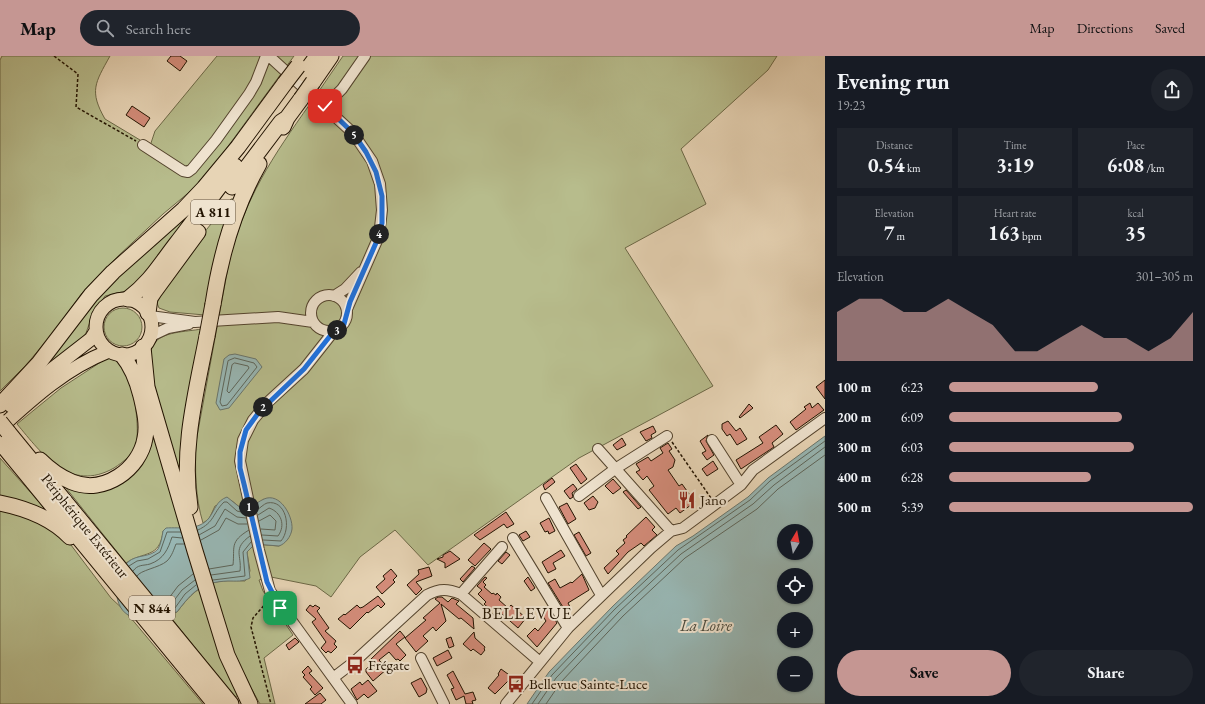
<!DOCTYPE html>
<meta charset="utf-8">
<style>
body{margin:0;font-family:"EB Garamond",serif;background:#20242c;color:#f1f3f6;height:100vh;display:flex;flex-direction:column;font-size:15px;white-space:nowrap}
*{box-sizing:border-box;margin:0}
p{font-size:13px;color:#9ea1a6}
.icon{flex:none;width:22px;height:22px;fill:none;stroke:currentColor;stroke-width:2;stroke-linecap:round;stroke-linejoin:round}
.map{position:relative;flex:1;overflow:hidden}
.sheet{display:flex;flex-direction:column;background:#171b24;width:380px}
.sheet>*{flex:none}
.needle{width:26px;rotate:10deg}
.buttons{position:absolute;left:777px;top:468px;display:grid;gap:8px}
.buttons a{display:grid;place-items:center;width:36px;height:36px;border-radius:50%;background:#171b24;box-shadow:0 1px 3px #0004;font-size:20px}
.pin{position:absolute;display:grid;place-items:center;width:34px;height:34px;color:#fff;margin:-17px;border-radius:8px;box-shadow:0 2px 6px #0006}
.km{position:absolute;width:20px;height:20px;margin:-10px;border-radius:50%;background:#222;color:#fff;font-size:11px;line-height:20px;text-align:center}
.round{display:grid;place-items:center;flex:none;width:42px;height:42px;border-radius:21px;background:#20242c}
.overview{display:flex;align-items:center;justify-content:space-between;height:68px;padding:0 12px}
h1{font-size:22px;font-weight:700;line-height:30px}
.metrics{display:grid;grid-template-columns:repeat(3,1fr);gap:6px;height:68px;padding:4px 12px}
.metrics div{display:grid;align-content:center;border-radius:0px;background:#20242c;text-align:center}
.metrics b{font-size:20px;font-weight:700}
.metrics small{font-size:11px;font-weight:400}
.metrics p{font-size:11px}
.chart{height:112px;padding:8px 12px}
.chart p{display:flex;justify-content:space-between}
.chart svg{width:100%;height:72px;margin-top:4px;fill:#c59692;opacity:.7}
.cta{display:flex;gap:8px;margin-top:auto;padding:8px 12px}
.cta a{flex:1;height:46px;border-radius:24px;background:#c59692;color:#111;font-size:16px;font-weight:700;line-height:46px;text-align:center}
.cta a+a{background:#20242c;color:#f1f3f6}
ul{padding:0 12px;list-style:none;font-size:13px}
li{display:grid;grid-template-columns:64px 48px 1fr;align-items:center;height:30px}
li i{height:10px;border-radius:5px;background:#c59692}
header{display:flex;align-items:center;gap:24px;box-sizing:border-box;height:56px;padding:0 20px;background:#c59692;color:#111}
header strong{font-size:19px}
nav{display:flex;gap:22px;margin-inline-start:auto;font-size:14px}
.search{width:280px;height:36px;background:#20242c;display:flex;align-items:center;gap:10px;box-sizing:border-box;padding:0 14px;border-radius:22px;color:#9ea1a6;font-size:15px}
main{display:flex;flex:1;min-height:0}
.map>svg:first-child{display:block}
.green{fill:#b7bc8c;stroke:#6c6846}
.water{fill:#98b7b4;stroke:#69756c;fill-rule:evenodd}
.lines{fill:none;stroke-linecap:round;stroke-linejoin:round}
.shore{stroke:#5d655a;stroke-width:1}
.building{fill:#d48c7a;stroke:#221300}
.minor-casing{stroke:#53432d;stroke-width:12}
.major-casing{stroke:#221300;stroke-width:15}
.highway-casing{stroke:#221300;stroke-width:17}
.path{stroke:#221300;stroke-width:1.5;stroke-dasharray:3 2;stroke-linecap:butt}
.minor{stroke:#efe3cf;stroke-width:10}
.major{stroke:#e7d4b5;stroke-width:13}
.highway{stroke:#e7d4b5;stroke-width:15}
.highway-bridge-casing{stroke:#221300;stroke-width:17;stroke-linecap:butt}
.highway-bridge{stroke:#e7d4b5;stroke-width:15}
.route-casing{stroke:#fff;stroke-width:8}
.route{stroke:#1a73e8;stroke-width:5}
.labels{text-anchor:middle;stroke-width:4;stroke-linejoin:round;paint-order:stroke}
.shield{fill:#efe3cf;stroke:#60513e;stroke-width:1}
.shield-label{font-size:14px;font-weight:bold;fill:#221300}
.poi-label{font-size:15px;fill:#221300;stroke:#efe3cf;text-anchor:start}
.street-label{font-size:15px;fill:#221300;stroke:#efe3cf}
.water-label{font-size:16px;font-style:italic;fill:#4b4c3f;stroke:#efe3cf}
.quarter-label{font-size:17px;letter-spacing:1px;fill:#221300;stroke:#efe3cf}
</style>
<header>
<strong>Map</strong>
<div class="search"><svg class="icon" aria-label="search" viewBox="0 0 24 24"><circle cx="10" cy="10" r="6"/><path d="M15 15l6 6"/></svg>Search here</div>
<nav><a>Map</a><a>Directions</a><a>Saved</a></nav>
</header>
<main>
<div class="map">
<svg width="825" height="648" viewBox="0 0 825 648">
<rect width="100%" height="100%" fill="#e7d4b5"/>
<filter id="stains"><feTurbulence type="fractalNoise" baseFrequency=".005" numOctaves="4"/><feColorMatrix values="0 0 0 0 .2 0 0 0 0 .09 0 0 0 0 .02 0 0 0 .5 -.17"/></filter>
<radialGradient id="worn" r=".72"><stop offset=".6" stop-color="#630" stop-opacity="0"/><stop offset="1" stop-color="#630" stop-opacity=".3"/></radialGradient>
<path class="green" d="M2 0H110C95 27 89 35 105 63L150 90 155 75 217 0H294L210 115 193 133 163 158 117 201 82 237 53 277 26 309 0 335V4Z
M343 0H777L768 14 681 93 706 148 625 192 713 330 579 402 428 509 395 474 360 501 331 541 316 530 271 521 259 524 263 535 293 579 264 602 275 648H260L251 632 235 641 168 558 177 556C198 528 210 523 245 525L250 515 247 496 255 488 279 490 288 483 264 443 255 450 242 453 232 445 215 450 209 463 203 467C195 441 195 413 196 386L229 206C244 143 273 100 310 48L322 58 332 47 319 35Z
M208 137 151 215 130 234 105 240 92 260 86 277 82 284 37 317 96 241Z
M231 143H235L205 259 170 256 159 252 157 247C172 212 208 173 231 143Z
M104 271a19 19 0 1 1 38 0a19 19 0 1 1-38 0Z
M201 273 181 420C173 396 141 310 153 289 161 275 187 276 201 273Z
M110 300C117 303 124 309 127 316 134 329 140 374 136 388 133 399 123 406 114 412 70 437 42 398 17 368L61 332Z
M153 368 183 473 163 475C160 503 143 495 126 507L62 427 112 432 130 422 147 399 152 386Z
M0 402 56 465 0 442Z
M0 453 28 461 53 475 71 489 111 542 125 555 203 648H0Z"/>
<path class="water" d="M235 298 256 303 262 311 229 352 220 354 216 347 224 303 229 299Z
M825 380V648H527L549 616 613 550 676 490 693 480 748 441 768 422ZM784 475H806V497H784ZM784 519H806V541H784ZM784 563H806V585H784ZM784 607H806V629H784Z
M227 441 242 453C252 453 255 447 264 443 280 436 293 460 292 473 291 481 285 488 279 490L255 488 247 496 250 522C243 526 236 525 228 525 202 526 193 535 177 556 164 558 145 566 132 561 111 553 113 520 128 506 137 498 150 502 158 493 161 488 162 481 163 475L166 472C180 471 199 475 209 462 215 454 216 445 227 441Z"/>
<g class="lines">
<path class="shore" d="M235 302 254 307 257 311 227 349 222 350 220 346 228 305Z
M235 307 248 310 249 312 229 337 227 335 232 309Z
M257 454C260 452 264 448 267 447 286 443 292 472 281 485L263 484
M258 459 269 452C281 456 286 469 278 480L262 479
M259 465 270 459 276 465 275 474 261 473
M198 474C215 466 212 458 224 446H227L237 455 245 457
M199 479 215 470 225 453 237 461 246 462
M201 484 219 474 226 462 238 468H247
M129 510 137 505 148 503 160 496 167 476H181
M209 513 233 509C235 491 229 486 249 474
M133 515C138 508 143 510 150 508 164 503 168 493 172 481L182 482
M211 519 240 515C242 499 232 493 250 480
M137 520C140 514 159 512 167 505 172 500 174 493 176 488H184
M213 524 245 520 243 496 251 486
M157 545 169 542 178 530 193 518
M162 550 172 547 182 534 195 524
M165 554 175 552 185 538 196 529
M532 648 552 619 615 553 678 494 750 444 770 425 825 385
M538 648 556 622 619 556 681 498 753 448 774 429 825 391
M546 648 561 626 623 560 685 502 757 453 778 433 825 399"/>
</g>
<path class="building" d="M171 0H180L187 5 180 15 167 5Z
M132 50 150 62 144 71 126 59Z
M825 324V343L816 331Z
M810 347 812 352 818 347 824 354 796 374 790 366 806 353 804 351Z
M749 348 753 352 740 362 739 361Z
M728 365 736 375 740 372 747 383 737 389 730 378 727 380 722 373V368Z
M776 369 783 378 772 387 774 391 741 413 736 404 763 387 759 381Z
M653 370 656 376 651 379 652 382 646 385 640 376Z
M708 379 706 385 714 399 707 404 702 397 706 395 700 385Z
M622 382 626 389 617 394 613 389Z
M668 387 672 393 669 395 675 404 673 411 668 414 679 430 682 428 695 446 680 457 676 452 668 458 649 434 654 430 647 420 643 424 636 416 640 414 636 408 648 401 651 405 663 397 660 392Z
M713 405 718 413 707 420 702 413Z
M576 408 587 423 581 428 570 412Z
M552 422 555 426 545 434 543 429Z
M613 423 621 432 613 438 605 430Z
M573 428 577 433 572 437 573 441 570 443 564 435Z
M626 434 641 451 638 453 623 436Z
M593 440 598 446 595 452 589 454 584 447Z
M567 447 576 463 568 468 559 451Z
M506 456 514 468 507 472 504 468 480 484 474 479Z
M646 461 655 471 652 474 657 479 644 490 641 487 628 496 608 518 604 512 619 498 616 495 625 487 623 484 627 481 626 480Z
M549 462 555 475 549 478 548 475 545 476 540 467Z
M526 475 530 481 523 485 519 479Z
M579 476 591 497 586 500 574 479Z
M484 487 491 493 475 510 468 504Z
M561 494 565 500 553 507 556 513 548 517 542 506Z
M450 495 460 503 445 512V507L437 503 443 501V499Z
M506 496 510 499 502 508 498 505Z
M472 510 475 512 463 526 460 523Z
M429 511 432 520 416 526 422 533 416 539 407 529 419 518 418 514Z
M391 513 397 520 393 524 395 526 382 538 376 531 385 523 383 520Z
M582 518 589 534 568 547 571 553 566 556 548 527 555 523 560 532 571 526 572 527Z
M485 521 487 522 483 526 486 529 484 531 492 538 493 537 496 539 497 537 501 541 499 544 508 552 511 549 526 562 518 572 502 558 501 559 493 551 491 554 484 548 486 546 478 538 482 534 477 530Z
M528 521 535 532 531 535 524 525Z
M378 540 385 548 381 552 378 549 368 557 367 556 350 573 338 563 344 558 345 559 357 549 360 552 363 551Z
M438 541H442L448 546 452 542 459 545 456 548 473 562 474 573 461 562 459 563 441 548 446 565 436 575 433 571 423 580 428 585 416 596 405 582 426 564 423 562 440 547 435 543Z
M310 549 313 551 315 549 320 552 317 555 329 572 325 575 336 585 334 588 337 591 331 597 328 595 326 597 321 592 326 586 312 566 316 563 306 554Z
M548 551 557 567 537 591 527 580 535 572 538 575 546 565 542 559 545 557 542 555Z
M400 575 405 581 396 588 406 599 400 605 398 603 396 604 389 596 379 604 387 613 373 625 366 616V613L373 608 370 604Z
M474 576 475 582 485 591 484 593 485 594 481 599 473 593 471 595 463 588Z
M451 581 454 590 449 592 446 583Z
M295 582 299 586 289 594 286 589Z
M448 594 452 602 437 610 433 602Z
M308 610 312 615 309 617 323 632 315 639 310 633 312 631 303 621 305 619 302 616Z
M501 613 512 621 495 638 488 632 499 619 498 618Z
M453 615 465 638 473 636 476 644 472 645 473 648H466L464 640 456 644 451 633 454 632 447 619Z
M421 622 427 633 426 637 419 641 411 627Z
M368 624 377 635 368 642 364 638 357 644 351 633 360 626 362 629Z
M320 637 326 644 321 648H305Z"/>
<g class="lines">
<g class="minor-casing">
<path id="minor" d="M269 0 353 77 372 105 380 128 382 154 379 180 347 253
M325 50 342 33 365 0
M143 89 183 115 188 116 192 113 216 84 249 38 256 26 266 0
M311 257a18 18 0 1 1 36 0a18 18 0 1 1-36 0Z
M334 240 345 233 361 216
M150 260 195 266 278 261 313 266
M334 275 304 313 268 346 253 364 243 384 240 405 259 494 270 535 352 648
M151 280 168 272 189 268
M712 384 741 429
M598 393 671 475
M579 440 615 413 667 380
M546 442 601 539
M513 482 568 572
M461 538 502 491
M421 602 444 648
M333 622 354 606 427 539C440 532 448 533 461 538L540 606
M506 648 568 572 651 492 671 475 683 472 702 458 741 429 753 414 825 362"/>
</g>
<g class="major-casing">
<path id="major" d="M96 271a28 28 0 1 1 56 0a28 28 0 1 1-56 0Z
M11 350 37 325 91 283 96 275
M0 372C34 341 66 312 109 295"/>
</g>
<g class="highway-casing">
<path id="highway" d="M304 18 317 0
M313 26 331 0
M283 71 287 62 301 43
M232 131 281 66 287 62
M128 243C151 225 159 210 176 188 196 162 215 136 235 110
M213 248C221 197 234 152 259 108
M148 257 150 242 154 236 198 176
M143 291 147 331 195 495 227 599 250 648
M0 349 39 307 91 239 113 216 184 153 204 132 238 91 285 27
M8 376 231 648
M0 386 215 648
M40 404C49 413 60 421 72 426 104 439 140 413 145 382 148 368 144 353 141 340 137 324 132 311 122 299
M0 447C25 452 52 462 70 481
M190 451C181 393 196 337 207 280"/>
</g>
<path class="path" d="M54 0 78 18 76 51 136 85
M672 386 711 442
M267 546 253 562 251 571 271 648"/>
<use href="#minor" class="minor"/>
<use href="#major" class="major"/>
<use href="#highway" class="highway"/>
<g class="highway-bridge-casing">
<path id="highway-bridge" d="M285 27 298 10
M301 43 313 26
M207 280 213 248
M0 366 8 376"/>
</g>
<use href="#highway-bridge" class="highway-bridge"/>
</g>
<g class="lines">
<g class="route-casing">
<path id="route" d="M280 552 267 526 244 428 240 412V396L246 374 259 356 304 313 334 275 344 268 350 246 379 180 382 167V140L376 116 366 96 353 77 325 50"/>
</g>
<use href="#route" class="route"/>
</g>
<defs>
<g id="restaurant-bare" transform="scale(1.38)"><path d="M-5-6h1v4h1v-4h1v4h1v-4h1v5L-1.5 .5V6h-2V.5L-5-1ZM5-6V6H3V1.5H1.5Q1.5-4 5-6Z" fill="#8f2418" stroke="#efe3cf" stroke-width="2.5" paint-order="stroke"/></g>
<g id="bus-bare" transform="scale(1.38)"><path d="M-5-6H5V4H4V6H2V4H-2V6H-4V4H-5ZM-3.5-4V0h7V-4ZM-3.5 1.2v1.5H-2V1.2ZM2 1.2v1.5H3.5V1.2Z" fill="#8f2418" stroke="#efe3cf" stroke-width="2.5" paint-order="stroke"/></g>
</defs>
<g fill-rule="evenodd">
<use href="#restaurant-bare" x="687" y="444"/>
<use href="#bus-bare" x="355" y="609"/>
<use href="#bus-bare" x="516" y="628"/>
</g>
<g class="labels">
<g class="shield">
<rect x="191" y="144" width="44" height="24" rx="3"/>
<rect x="129" y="540" width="46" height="24" rx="3"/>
</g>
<g class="shield-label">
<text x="213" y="161">A 811</text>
<text x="152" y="557">N 844</text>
</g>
<g class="poi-label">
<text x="700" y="449">Jano</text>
<text x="368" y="614">Frégate</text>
<text x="529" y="633">Bellevue Sainte-Luce</text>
</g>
<g class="street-label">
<text transform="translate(85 470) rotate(51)" y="5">Périphérique Extérieur</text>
</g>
<g class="water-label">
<text x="706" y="575">La Loire</text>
</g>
<g class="quarter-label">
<text x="527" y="563">BELLEVUE</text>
</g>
</g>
<rect width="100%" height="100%" filter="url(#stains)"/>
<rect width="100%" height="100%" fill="url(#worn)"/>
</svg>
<div class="buttons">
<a><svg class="needle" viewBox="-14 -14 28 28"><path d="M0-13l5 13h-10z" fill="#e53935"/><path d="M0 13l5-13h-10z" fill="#9ea1a6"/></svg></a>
<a><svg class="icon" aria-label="locate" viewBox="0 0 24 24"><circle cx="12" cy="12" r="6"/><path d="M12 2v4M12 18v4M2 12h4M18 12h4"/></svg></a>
<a>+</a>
<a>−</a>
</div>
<div class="pin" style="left:280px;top:552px;background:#1e9e55"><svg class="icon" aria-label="arrive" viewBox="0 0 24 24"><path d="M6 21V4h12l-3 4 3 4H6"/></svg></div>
<div class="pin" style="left:325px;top:50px;background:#d93025"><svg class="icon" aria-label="check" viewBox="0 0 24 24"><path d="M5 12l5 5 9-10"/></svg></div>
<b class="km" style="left:249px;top:451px">1</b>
<b class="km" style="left:263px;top:351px">2</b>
<b class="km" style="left:337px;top:274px">3</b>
<b class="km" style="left:379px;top:178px">4</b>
<b class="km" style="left:354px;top:79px">5</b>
</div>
<section class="sheet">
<div class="overview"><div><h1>Evening run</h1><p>19:23</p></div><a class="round"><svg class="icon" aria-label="share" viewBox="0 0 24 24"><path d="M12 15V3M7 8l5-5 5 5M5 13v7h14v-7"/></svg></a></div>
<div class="metrics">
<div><p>Distance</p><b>0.54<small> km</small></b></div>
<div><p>Time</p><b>3:19</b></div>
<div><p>Pace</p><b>6:08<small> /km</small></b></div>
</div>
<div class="metrics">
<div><p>Elevation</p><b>7<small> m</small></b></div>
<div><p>Heart rate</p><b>163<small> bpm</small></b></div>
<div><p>kcal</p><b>35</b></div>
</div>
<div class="chart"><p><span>Elevation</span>301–305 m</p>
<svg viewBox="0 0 160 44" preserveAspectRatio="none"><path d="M0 44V14L10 6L20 6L30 14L40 14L50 6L60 14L70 22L80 38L90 38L100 30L110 22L120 30L130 30L140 38L150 30L160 14V44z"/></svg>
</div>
<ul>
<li><b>100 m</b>6:23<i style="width:61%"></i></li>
<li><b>200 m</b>6:09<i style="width:71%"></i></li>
<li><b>300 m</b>6:03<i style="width:76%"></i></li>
<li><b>400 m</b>6:28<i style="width:58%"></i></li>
<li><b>500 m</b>5:39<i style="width:100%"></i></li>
</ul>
<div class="cta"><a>Save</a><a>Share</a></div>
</section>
</main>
